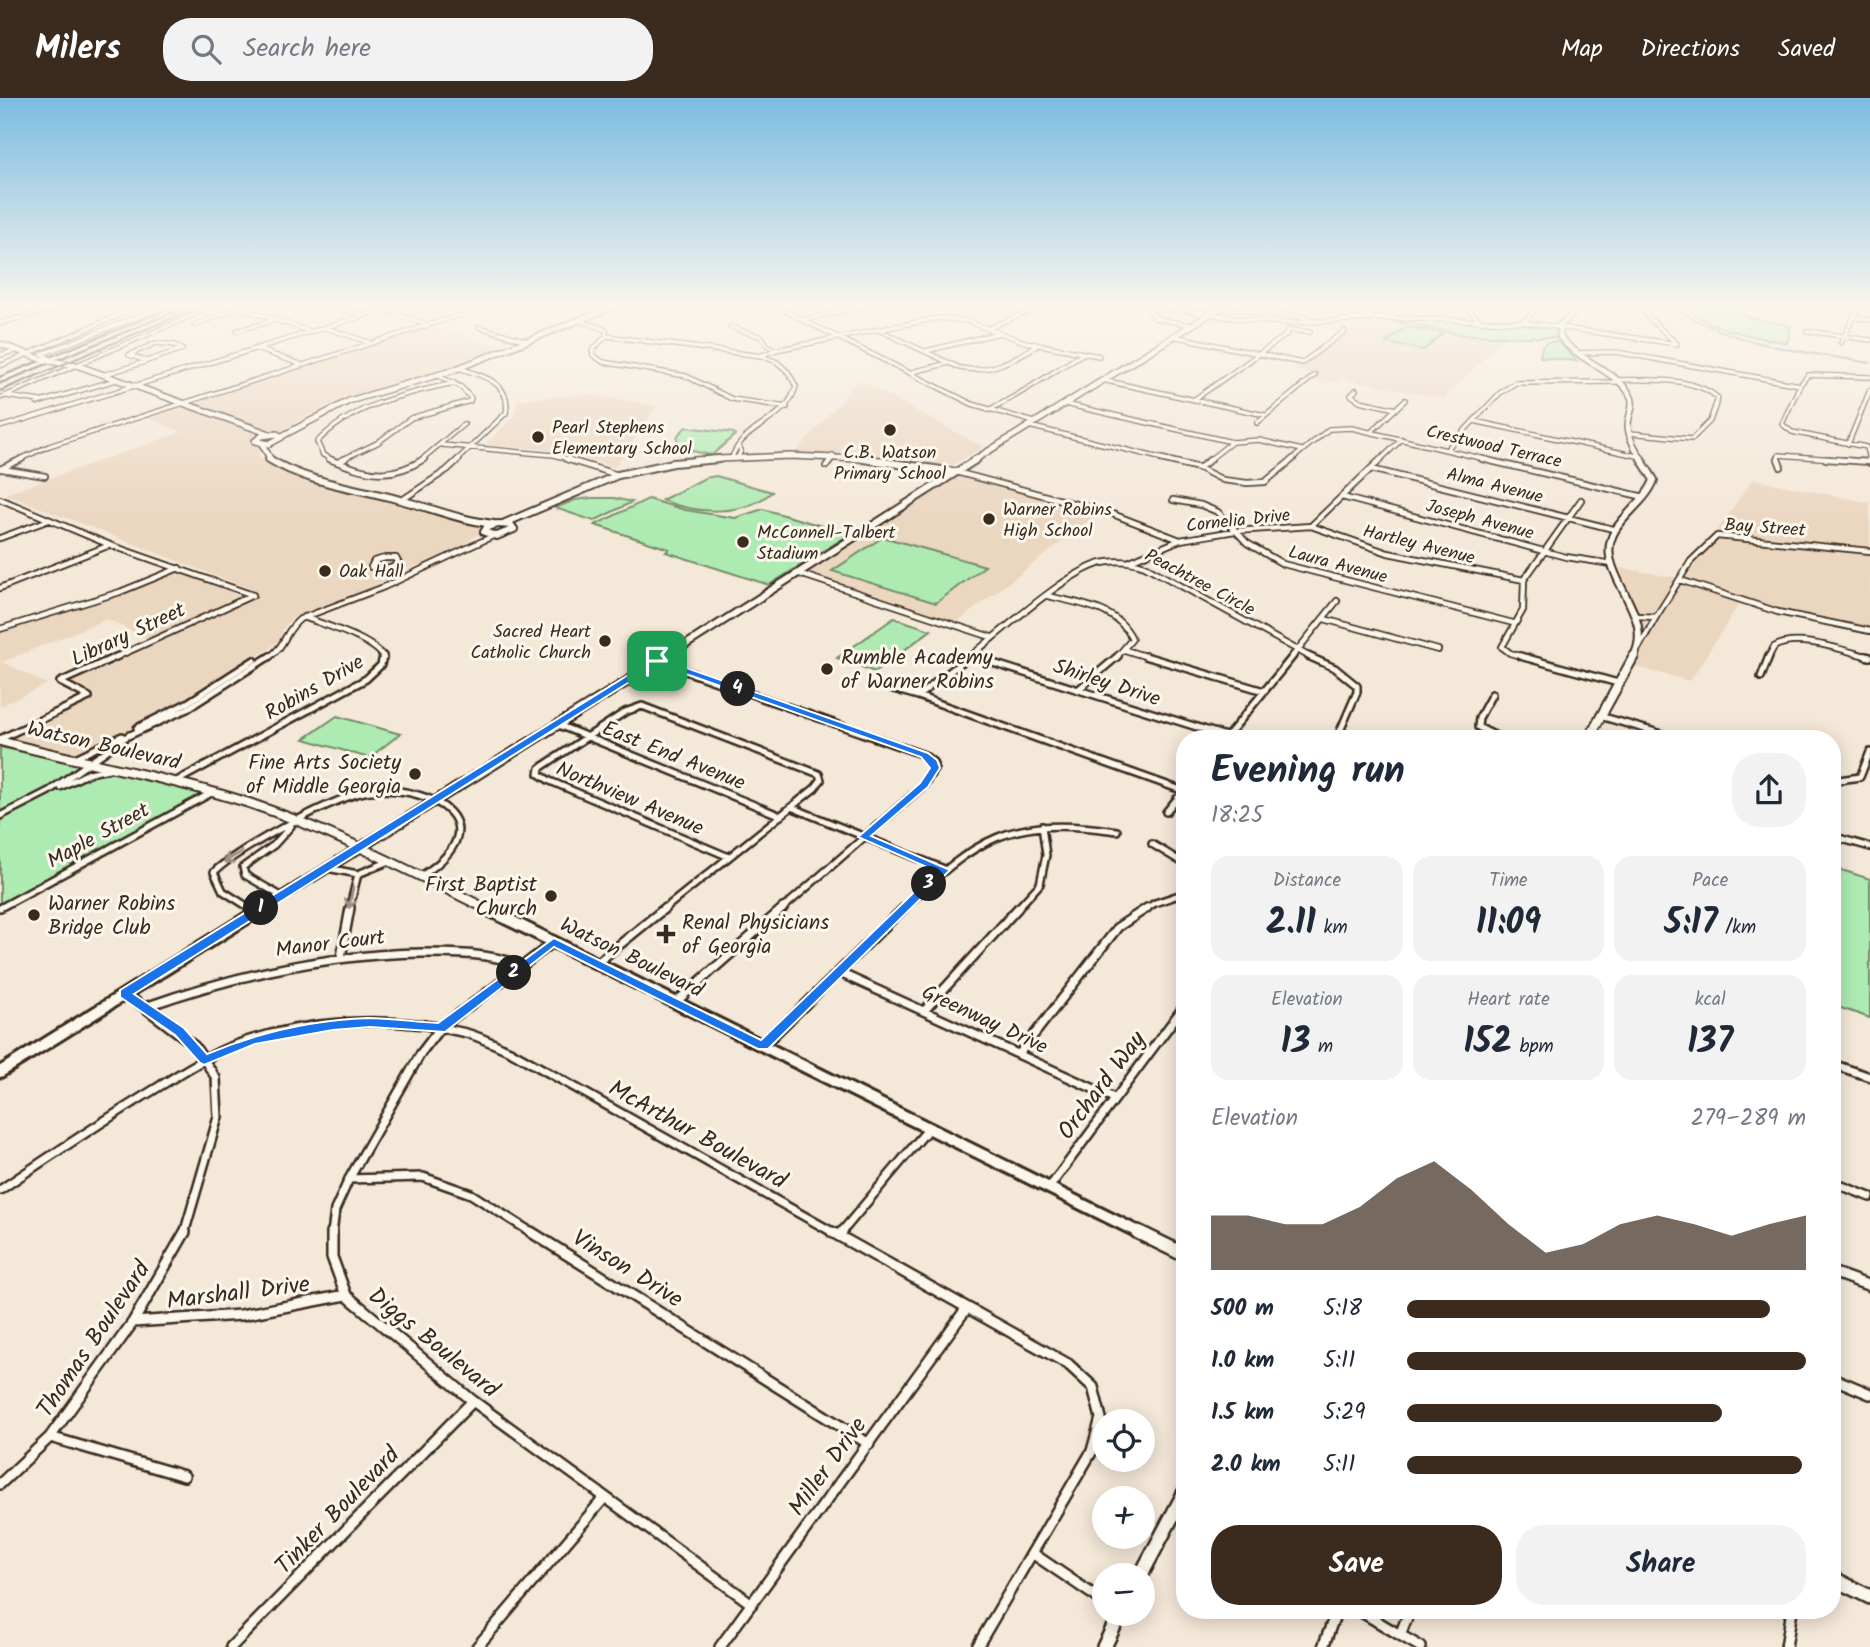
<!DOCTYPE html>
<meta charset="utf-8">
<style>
body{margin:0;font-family:Kalam,sans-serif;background:#f2f2f3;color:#1f2937;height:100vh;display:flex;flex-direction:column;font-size:26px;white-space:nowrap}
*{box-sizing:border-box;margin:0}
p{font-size:23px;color:#747a83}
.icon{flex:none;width:38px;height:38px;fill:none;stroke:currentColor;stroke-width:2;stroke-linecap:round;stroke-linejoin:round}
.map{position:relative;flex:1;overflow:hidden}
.drawer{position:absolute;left:1176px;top:632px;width:665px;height:889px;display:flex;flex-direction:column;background:#fff;border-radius:28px;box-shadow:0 4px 18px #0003}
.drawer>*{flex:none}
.controls{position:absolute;left:1092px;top:1311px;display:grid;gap:14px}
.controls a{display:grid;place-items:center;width:63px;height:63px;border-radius:50%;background:#fff;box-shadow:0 4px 18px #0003;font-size:35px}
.pin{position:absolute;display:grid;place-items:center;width:60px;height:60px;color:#fff;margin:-30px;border-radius:14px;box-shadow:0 4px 10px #0006}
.km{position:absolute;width:35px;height:35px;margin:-18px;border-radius:50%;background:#222;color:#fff;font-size:19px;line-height:35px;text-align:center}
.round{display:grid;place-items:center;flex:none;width:74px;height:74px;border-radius:28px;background:#f2f2f3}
.overview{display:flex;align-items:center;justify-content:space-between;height:119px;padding:0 35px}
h1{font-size:38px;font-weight:700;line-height:52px}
.metrics{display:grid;grid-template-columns:repeat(3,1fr);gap:10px;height:119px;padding:7px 35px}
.metrics div{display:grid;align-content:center;border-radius:18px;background:#f2f2f3;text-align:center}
.metrics b{font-size:35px;font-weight:700}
.metrics small{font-size:19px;font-weight:400}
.metrics p{font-size:19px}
.chart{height:196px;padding:14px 35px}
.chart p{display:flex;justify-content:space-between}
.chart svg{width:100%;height:126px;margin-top:7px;fill:#3b2a1e;opacity:.7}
.primary-button{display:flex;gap:14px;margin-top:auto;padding:14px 35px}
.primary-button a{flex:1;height:80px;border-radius:28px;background:#3b2a1e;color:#fff;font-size:28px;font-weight:700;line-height:80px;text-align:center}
.primary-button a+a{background:#f2f2f3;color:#1f2937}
ul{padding:0 35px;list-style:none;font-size:23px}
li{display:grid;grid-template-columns:112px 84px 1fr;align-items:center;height:52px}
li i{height:18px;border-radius:9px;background:#3b2a1e}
header{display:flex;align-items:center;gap:42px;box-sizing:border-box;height:98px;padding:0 35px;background:#3b2a1e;color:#fff}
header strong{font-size:33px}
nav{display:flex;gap:38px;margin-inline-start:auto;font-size:24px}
.search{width:490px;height:63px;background:#f2f2f3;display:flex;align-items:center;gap:18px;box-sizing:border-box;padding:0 24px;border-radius:28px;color:#747a83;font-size:26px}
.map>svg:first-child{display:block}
.built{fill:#ebd6c0}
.green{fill:#aeebb2;stroke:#748a68;stroke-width:2}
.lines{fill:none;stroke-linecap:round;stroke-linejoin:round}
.stream{stroke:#60898c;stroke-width:2}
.street-far4-casing{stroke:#3b2a1e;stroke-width:6}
.street-far3-casing{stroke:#3b2a1e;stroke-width:8}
.street-far2-casing{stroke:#3b2a1e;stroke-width:10}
.street-far1-casing{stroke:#3b2a1e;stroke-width:12}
.street-casing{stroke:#3b2a1e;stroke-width:14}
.secondary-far4-casing{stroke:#3b2a1e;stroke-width:8}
.secondary-far3-casing{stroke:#3b2a1e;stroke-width:10}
.secondary-far2-casing{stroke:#3b2a1e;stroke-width:12}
.secondary-far1-casing{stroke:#3b2a1e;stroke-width:16}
.secondary-casing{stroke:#3b2a1e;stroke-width:18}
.primary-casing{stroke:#3b2a1e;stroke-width:5}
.street-far4{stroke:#fbf7ec;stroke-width:3.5}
.street-far3{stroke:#fbf7ec;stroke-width:4.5}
.street-far2{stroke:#fbf7ec;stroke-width:5}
.street-far1{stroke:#fbf7ec;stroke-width:7}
.street{stroke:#fbf7ec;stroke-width:9}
.secondary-far4{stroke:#fbf7ec;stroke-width:5}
.secondary-far3{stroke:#fbf7ec;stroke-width:6}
.secondary-far2{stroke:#fbf7ec;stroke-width:8}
.secondary-far1{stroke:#fbf7ec;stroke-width:10}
.secondary{stroke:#fbf7ec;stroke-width:13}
.primary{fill:#fbf7ec;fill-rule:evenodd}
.rail{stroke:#3b2a1e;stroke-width:2}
.oneway{stroke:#9b9085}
.route{fill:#1a73e8;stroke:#fff;stroke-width:2;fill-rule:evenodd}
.poi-dot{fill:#3b2a1e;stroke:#fbf7ec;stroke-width:2.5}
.labels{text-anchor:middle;stroke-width:6;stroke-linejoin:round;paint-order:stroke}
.far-poi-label{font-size:18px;fill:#3b2a1e;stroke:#fbf7ec;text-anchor:start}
.far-street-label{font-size:18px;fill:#3b2a1e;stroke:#fbf7ec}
.street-label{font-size:21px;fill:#3b2a1e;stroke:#fbf7ec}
.poi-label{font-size:21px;fill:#3b2a1e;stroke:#fbf7ec;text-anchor:start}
.near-street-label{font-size:24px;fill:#3b2a1e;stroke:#fbf7ec}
</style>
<header>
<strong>Milers</strong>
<div class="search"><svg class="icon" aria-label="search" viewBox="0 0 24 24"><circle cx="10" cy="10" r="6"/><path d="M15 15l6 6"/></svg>Search here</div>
<nav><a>Map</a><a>Directions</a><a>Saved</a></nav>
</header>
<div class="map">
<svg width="1870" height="1549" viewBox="0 0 1870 1549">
<rect width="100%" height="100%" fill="#f4e8d8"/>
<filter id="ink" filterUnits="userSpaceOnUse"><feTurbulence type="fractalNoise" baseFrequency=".0143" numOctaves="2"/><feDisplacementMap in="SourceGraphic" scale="14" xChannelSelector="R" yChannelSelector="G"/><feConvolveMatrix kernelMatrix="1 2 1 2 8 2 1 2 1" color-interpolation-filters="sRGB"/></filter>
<g filter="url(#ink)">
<path class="built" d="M1387 222 1466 237 1503 240 1444 301 1341 280 1335 285 1315 282 1319 278 1292 272 1300 266 1305 267 1362 223Z
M432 228 501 249 443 271 332 306 283 331 261 349 258 359 323 387 410 407 482 429 483 433 458 451 426 466 414 468 359 495 304 514 291 521 283 531 281 542 267 552 230 573 194 598 78 658 10 639 87 602 55 584 148 541 107 521 2 564 47 586 0 608V533L123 495 179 474 242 499 255 493 5 396 182 334 148 320Z
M859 282 983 349 948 370 875 358 795 355Z
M586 296 657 308 615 369 550 352 485 347 514 318 518 302Z
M956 374 1102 413 953 527 800 476Z
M1753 381 1870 405V533L1740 504 1690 583 1633 568 1644 549 1620 470 1683 481Z"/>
<path class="green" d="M1688 208H1728L1751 220 1791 228 1787 245C1760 239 1703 232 1688 208Z
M1387 222 1508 224 1559 227V240L1466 237Z
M1405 229 1443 235 1424 252 1386 245Z
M1548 244H1559L1577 263 1540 259 1542 248Z
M686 329 734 335 735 337 712 357C699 355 685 353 677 342L678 337Z
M716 378 772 394C743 419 695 416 662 402L705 380Z
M590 400H614L632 404 594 423 555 410 575 402Z
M648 401 685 412 735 420 763 411 850 436 769 487 666 454 669 451 595 427Z
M883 439 985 468 936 505 832 473Z
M894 520 931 532 875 574 837 560Z
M337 618 400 636 369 660 304 641Z
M0 649 213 694 0 810Z
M1832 769 1870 781V920L1832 907Z"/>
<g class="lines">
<path class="stream" d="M1673 208C1730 248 1803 253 1870 265"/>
<g class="street-far4-casing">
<path id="street-far4" d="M235 208 312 234
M331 208 362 217
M775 208 972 306 1034 324
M1146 208 1155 220 1190 227
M1160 208 1239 221 1285 225 1390 220 1523 224 1677 246 1645 216 1644 208
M1354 208 1373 221
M1472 208 1470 213 1482 224
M1570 208 1580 209
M1220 210 1303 219 1314 223
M383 211 425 226
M1854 219 1870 222
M805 221 866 208
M578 222 606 232V238L592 253 593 257 603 264 686 278 732 301 787 309
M1523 224 1539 208
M0 225 66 208
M194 227 239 210
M479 229 524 242
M730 229 762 239 767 247 776 252
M326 230 368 244
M989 230 1040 208
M877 231 960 270C990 276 1013 262 1038 247
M1287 232 1310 234
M237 233 274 222
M1807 233 1870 242
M606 238 762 258 777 264 788 274 796 288C787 324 745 325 732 359L737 361 741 352 738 348
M1173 238 1302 265 1345 233
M156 245 175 247 182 251 147 263 129 257Z
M1841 245 1859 208
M257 251 300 266
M926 253 999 235
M1574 255 1616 254 1800 287
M0 257 18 252
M759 258 776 252 938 220 966 223 1025 244 1099 258
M52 262 42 256 165 208
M0 268 140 208
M912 274 949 265
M103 277 145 264
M1102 282 1265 317
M1615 282C1647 282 1693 278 1718 300L1710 323 1692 341 1630 335
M1356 292 1351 297 1360 303 1396 311
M6 298 40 303
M0 300 214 208
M1195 301 1286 237 1287 232
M37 305 116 282
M1065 306 1232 344
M988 312C1022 297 1052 274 1084 255
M1474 323 1642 359
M1257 325 1315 277
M1029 328 1168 362
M0 329 395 208
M1371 334 1405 302
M1848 346 1870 292
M442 347 554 357 571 362
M1447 351 1500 295 1515 285 1616 284
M18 362 49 348 460 217
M333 362 323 357 317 344C353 306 405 296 454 285
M341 362 377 345 411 320 470 303 471 300 461 289 437 277
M421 362 464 326
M457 362 506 315C512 285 482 277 458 270
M830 362 833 357
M1209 362 1232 344 1259 342 1302 352
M1291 362 1329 331 1352 330 1489 362
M1380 362 1402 341
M1778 362 1779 357 1848 362
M1869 362 1866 349 1792 334 1782 326 1800 287 1808 277 1870 279"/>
</g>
<g class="street-far3-casing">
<path id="street-far3" d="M329 361C365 375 389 383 424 361
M566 361 618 377
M1161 361 1199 370 1223 382 1247 385 1265 384 1293 361
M1482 361 1644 399
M1778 361 1781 369
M1826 361 1869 364
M1869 361 1870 365
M338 364 345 361
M826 368 831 361
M1199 370 1211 361
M0 371 22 361
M2 371 45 378
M1371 371 1613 431
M956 374 1110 415 1180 442
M1342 399 1566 459 1612 466
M0 401 110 447 253 497
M402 402 447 372 459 361
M1173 402 1201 407 1218 414 1247 445 1283 466 1513 525
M1311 428 1388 455 1524 482
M0 440 49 422
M385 460H396L399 466 388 471 371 469 374 463Z
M1130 463 1180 442 1235 433 1311 428 1381 361
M800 476 991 539
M1680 482 1778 514 1870 533
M0 490 110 447
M1048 498C1079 506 1118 509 1132 541L1116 560
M1637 518 1656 519 1691 463 1717 438 1870 453
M304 519C324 527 374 541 384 560
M1324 521 1438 552
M0 531 120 494 179 470
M1639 549 1656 519
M1125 552 1151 560
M974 556 982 560
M114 560 253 497
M268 560C287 547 283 535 300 521L384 489 493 438
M968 560C999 536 1067 473 1102 465 1117 462 1131 463 1145 468L1312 560
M1291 560 1337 503
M1527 560 1510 555 1502 549 1523 512 1524 482 1581 402
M1768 560 1774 549C1797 535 1845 553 1870 559"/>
</g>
<g class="street-far2-casing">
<path id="street-far2" d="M970 558 918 598 1184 693
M978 558 996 566 1232 640
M1145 558 1264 593
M1308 558 1335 570 1357 588V594L1337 640
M1520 558 1618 585
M1865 558 1870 559
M657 563 924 657 933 664 935 670 924 687 781 812
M1761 579 1769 558
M893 591 918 598
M1079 591 1118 558
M1492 596 1479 620 1478 629 1500 640
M1600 618 1676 640
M556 626 781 718
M137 630 187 605 254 562
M128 638 187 611 270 558
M1226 640 1293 558
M0 641 89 599 60 584 118 558
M75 660 122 638
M1832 683 1860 679 1870 654
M175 684 366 581 381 567 383 558
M60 689 89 675 109 671
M791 709 944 771
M1166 714 1185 691
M0 718 49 693 129 637
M1832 738 1870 749
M1152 746 1185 766
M327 770 358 776
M281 798 245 777 243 769 274 747 291 728
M0 810 213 694
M253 812 223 793 214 774C237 751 339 696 371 693 435 687 501 727 421 778
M349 812 358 776 390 763
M663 812 815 690 821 682 819 676 642 608 625 614 540 670 539 676 550 683 729 759
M902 812C976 740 1010 717 1117 733
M1016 812 1040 786 1046 757 1042 728
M1144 812 1155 805 1185 795"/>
</g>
<g class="street-far1-casing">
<path id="street-far1" d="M250 810 256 814
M341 859 350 810
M597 865 665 810
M840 875 1114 1000
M125 895 195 948 216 980 218 1019 184 1136
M676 904 783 810
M145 909C235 877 326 856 423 855 457 855 491 855 523 868
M925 912 1018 810
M763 948 904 810
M1019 956 1118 829 1147 810
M1832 966 1870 979
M349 1081 423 1079 471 1096 534 1136
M1832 1084 1870 1099
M1049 1090 1185 907
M0 1092C53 1056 106 1021 160 988 183 974 205 959 230 949 302 921 391 916 466 935 481 939 496 947 510 953L836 1136
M332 1136 335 1112 349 1081 421 955 440 930 554 844
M840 1136 929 1030"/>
</g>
<g class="street-casing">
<path id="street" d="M332 1134V1159L346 1197 473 1303 752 1506
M531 1134 869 1346
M832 1134 1068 1266 1093 1289 1101 1320 1092 1353 977 1549
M839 1137 842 1134
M1832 1174 1870 1188
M133 1224 241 1217 346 1197
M1832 1280 1870 1296
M50 1339 184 1378
M0 1386 50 1339 133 1224 185 1134
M1032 1455 1104 1504
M1358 1512 1400 1537
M1410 1512 1400 1537 1421 1549
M231 1549 473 1303
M477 1549 605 1399
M720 1549 966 1211
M1323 1549 1337 1512
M1786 1549 1792 1512"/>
</g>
<g class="secondary-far4-casing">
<path id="secondary-far4" d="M1583 208 1560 227V239C1577 262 1622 276 1631 299 1635 308 1628 318 1628 327 1628 339 1636 352 1642 362
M0 246 44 262 76 267 270 336
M277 336 282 339 269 346 255 343 262 338Z
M282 338 349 303 451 273 615 208
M262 346 271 362
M695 362 790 358 883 362
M974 362 1223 208"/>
</g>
<g class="secondary-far3-casing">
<path id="secondary-far3" d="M269 361C309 386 360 390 404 403 434 411 463 423 494 426
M863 361 956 374
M505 425 618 377 673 365 719 361
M498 426 511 427 514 431 497 438 484 434 487 429Z
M665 560 977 361
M1633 560C1653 524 1616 493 1610 459 1604 425 1644 410 1654 382L1641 361"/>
</g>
<g class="secondary-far2-casing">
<path id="secondary-far2" d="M1589 640 1634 558
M0 643C83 665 168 679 249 705 333 733 410 773 489 812
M260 812 668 558"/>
</g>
<g class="secondary-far1-casing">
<path id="secondary-far1" d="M485 810 1142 1136
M0 974 263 810"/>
</g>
<g class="secondary-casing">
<path id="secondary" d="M1138 1134 1185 1157
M1141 1477 1185 1394
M1832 1480 1870 1499
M1104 1549 1120 1516"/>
</g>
<g class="primary-casing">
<path id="primary" d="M180 208H185L0 284V280Z"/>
</g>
<use href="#street-far4" class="street-far4"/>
<use href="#street-far3" class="street-far3"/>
<use href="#street-far2" class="street-far2"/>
<use href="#street-far1" class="street-far1"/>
<use href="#street" class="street"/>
<use href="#secondary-far4" class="secondary-far4"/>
<use href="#secondary-far3" class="secondary-far3"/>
<use href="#secondary-far2" class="secondary-far2"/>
<use href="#secondary-far1" class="secondary-far1"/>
<use href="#secondary" class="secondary"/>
<use href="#primary" class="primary"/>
<path class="rail" d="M0 293 201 208"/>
</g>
<defs><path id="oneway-shaft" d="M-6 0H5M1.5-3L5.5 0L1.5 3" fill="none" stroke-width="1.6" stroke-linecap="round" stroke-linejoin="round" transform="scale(1.75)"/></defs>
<g class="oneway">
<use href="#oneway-shaft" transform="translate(233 759) rotate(149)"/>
<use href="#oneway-shaft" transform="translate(351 800) rotate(101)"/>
</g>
</g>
<linearGradient id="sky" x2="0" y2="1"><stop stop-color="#7bbce1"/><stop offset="0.49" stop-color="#faf5ed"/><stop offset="1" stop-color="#faf5ed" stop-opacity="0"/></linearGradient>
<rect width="1870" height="424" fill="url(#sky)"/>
<path class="route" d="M654 561H661L928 655 937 662 940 670 928 689 871 738 950 772 768 951H758L554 849 445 934 370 929 333 932 255 946 204 967 200 965 175 937 120 899V892ZM658 566 921 659 930 670 920 685 858 739 936 773 761 942 554 840 438 925C415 924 391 920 368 920 313 922 257 935 207 956L184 930 134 896Z"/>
<g class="poi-dot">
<circle cx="890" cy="332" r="7"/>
<circle cx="538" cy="339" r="7"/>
<circle cx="989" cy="421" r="7"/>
<circle cx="743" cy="444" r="7"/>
<circle cx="325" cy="473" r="7"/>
<circle cx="605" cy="543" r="7"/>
<circle cx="827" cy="571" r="7"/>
<circle cx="415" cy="676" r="7"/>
<circle cx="551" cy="798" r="7"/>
<circle cx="34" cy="817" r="7"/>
<path d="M662.5 825.5h7v7h7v7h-7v7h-7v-7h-7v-7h7z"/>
</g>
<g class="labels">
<g class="far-poi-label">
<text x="552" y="335">Pearl Stephens<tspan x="552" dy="21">Elementary School</tspan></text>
<text x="890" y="360" text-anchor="middle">C.B. Watson<tspan x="890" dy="21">Primary School</tspan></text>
<text x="1003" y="417">Warner Robins<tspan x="1003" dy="21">High School</tspan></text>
<text x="757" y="440">McConnell-Talbert<tspan x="757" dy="21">Stadium</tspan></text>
<text x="339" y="479">Oak Hall</text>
<text x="591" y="539" text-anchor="end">Sacred Heart<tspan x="591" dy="21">Catholic Church</tspan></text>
</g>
<g class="far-street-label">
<text transform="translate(1494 348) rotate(13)" y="6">Crestwood Terrace</text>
<text transform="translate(1495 387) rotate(14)" y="6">Alma Avenue</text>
<text transform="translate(1480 421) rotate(15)" y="6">Joseph Avenue</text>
<text transform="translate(1238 422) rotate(-6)" y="6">Cornelia Drive</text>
<text transform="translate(1765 429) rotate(4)" y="6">Bay Street</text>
<text transform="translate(1419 446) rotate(14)" y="6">Hartley Avenue</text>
<text transform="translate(1338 466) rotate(15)" y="6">Laura Avenue</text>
<text transform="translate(1200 484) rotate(28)" y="6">Peachtree Circle</text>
</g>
<g class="street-label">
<text transform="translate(128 536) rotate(-25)" y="7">Library Street</text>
<text transform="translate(1107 584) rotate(18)" y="7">Shirley Drive</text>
<text transform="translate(314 589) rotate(-30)" y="7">Robins Drive</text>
<text transform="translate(104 647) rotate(13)" y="7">Watson Boulevard</text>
<text transform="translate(674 657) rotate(22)" y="7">East End Avenue</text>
<text transform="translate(630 700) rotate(23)" y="7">Northview Avenue</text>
<text transform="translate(98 737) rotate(-29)" y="7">Maple Street</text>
<text transform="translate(330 845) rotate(-7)" y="7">Manor Court</text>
<text transform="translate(632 859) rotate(26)" y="7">Watson Boulevard</text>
<text transform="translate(985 921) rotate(25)" y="7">Greenway Drive</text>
</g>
<g class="poi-label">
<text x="841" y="566">Rumble Academy<tspan x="841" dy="24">of Warner Robins</tspan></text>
<text x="401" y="671" text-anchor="end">Fine Arts Society<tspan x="401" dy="24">of Middle Georgia</tspan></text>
<text x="537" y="793" text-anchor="end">First Baptist<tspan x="537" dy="24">Church</tspan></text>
<text x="48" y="812">Warner Robins<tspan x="48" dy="24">Bridge Club</tspan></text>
<text x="682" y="831">Renal Physicians<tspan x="682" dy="24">of Georgia</tspan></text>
</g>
<g class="near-street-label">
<text transform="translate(1101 987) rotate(-53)" y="8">Orchard Way</text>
<text transform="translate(698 1036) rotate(29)" y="8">McArthur Boulevard</text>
<text transform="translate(628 1170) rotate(32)" y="8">Vinson Drive</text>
<text transform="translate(238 1194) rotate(-7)" y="8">Marshall Drive</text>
<text transform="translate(93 1241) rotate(-56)" y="8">Thomas Boulevard</text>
<text transform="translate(434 1244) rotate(39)" y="8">Diggs Boulevard</text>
<text transform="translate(827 1368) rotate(-54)" y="8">Miller Drive</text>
<text transform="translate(337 1412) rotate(-46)" y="8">Tinker Boulevard</text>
</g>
</g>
</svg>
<div class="controls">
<a><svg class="icon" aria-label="locate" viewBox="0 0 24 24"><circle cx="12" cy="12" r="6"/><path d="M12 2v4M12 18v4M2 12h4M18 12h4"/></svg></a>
<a>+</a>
<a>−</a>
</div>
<div class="pin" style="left:657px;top:563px;background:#1e9e55"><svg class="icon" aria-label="arrive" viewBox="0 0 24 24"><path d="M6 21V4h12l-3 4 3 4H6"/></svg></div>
<b class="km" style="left:261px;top:810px">1</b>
<b class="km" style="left:514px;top:875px">2</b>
<b class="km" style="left:929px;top:786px">3</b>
<b class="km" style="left:738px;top:591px">4</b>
<section class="drawer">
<div class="overview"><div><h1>Evening run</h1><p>18:25</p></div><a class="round"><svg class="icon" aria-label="share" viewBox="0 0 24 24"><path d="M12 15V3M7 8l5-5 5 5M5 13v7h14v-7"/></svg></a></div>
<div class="metrics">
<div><p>Distance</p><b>2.11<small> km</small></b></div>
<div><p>Time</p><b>11:09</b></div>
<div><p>Pace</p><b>5:17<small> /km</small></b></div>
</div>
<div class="metrics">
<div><p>Elevation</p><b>13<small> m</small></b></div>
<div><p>Heart rate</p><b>152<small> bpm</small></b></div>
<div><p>kcal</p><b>137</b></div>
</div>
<div class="chart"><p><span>Elevation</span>279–289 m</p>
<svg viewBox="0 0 160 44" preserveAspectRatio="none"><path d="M0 44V25L10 25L20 28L30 28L40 22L50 12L60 6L70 16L80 28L90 38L100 35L110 28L120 25L130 28L140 32L150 28L160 25V44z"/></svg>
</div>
<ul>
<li><b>500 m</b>5:18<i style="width:91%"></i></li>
<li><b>1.0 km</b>5:11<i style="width:100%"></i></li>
<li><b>1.5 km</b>5:29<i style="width:79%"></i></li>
<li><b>2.0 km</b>5:11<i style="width:99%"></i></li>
</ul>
<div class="primary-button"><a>Save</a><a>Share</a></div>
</section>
</div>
